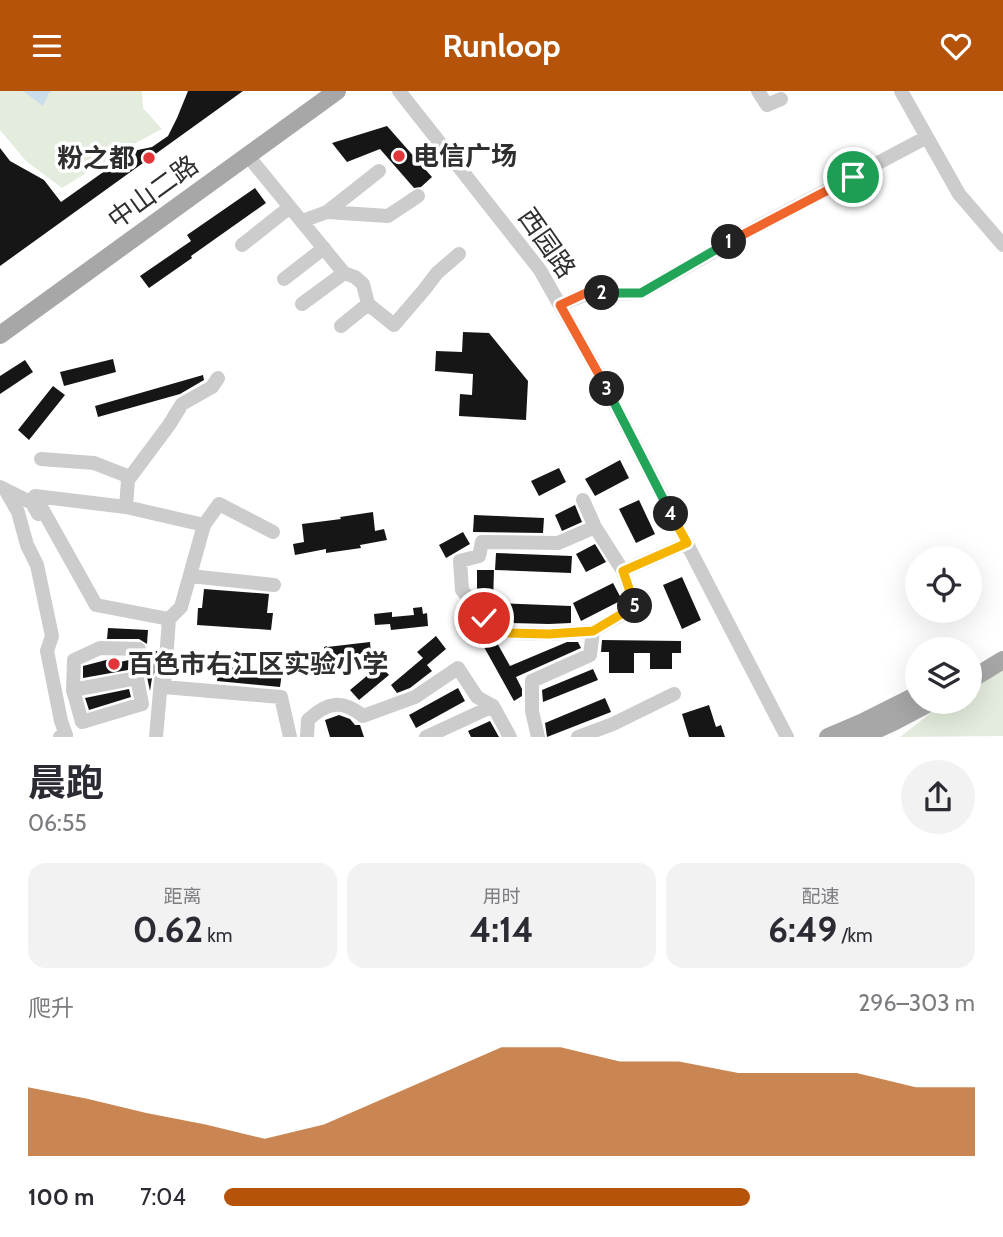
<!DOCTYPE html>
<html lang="zh">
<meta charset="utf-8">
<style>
body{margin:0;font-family:Cabin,"Noto Sans SC",sans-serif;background:#f2f2f3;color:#2b2b33;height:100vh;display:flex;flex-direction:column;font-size:26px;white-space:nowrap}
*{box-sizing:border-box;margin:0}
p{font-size:23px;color:#7c7c81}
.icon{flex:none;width:38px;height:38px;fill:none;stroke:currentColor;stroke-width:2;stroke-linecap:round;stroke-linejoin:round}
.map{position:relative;height:646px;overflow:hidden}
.details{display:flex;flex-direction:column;background:#fff;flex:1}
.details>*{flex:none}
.fabs{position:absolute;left:905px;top:455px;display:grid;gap:14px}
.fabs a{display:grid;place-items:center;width:77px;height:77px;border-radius:50%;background:#fff;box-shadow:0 7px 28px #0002;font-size:35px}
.pin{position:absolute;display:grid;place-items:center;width:60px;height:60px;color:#fff;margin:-30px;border:4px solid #fff;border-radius:50%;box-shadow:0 2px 7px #0007}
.km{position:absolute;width:35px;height:35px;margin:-18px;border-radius:50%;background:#222;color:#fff;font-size:19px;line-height:35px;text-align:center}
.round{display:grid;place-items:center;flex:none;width:74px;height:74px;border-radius:37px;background:#f2f2f3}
.head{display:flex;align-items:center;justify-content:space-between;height:119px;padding:0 28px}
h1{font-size:38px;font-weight:700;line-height:52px}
.metrics{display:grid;grid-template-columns:repeat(3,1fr);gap:10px;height:119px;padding:7px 28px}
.metrics div{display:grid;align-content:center;border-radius:18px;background:#f2f2f3;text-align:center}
.metrics b{font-size:35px;font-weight:700}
.metrics small{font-size:19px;font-weight:400}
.metrics p{font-size:19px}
.chart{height:196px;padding:14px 28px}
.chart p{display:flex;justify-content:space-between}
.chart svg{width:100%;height:126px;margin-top:7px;fill:#b45309;opacity:.7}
ul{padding:0 28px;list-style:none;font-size:23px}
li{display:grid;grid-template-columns:112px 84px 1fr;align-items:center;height:52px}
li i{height:18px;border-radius:9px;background:#b45309}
header{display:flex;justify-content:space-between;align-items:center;height:91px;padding:0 28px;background:#b45309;color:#fff;font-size:32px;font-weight:700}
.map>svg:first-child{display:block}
.green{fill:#e4ecdd}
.water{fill:#caddeb}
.building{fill:#161616}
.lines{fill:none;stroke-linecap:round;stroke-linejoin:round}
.minor{stroke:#ccc;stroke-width:14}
.major{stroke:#a7a7a7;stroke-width:18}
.split-1-casing{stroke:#fff;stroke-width:14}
.split-2-casing{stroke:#fff;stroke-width:14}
.split-3-casing{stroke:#fff;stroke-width:14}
.split-4-casing{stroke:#fff;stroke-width:14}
.split-5-casing{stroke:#fff;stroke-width:14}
.split-6-casing{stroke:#fff;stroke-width:14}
.split-1{stroke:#f0652b;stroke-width:9}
.split-2{stroke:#22a559;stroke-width:9}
.split-3{stroke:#f0652b;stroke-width:9}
.split-4{stroke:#22a559;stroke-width:9}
.split-5{stroke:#f5b400;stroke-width:9}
.split-6{stroke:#f5b400;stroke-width:9}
.poi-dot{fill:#e1363b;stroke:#fff;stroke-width:2.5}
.labels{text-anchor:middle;stroke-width:7;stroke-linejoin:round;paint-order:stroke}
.poi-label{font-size:26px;font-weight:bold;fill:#2f2f2f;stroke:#fff;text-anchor:start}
.street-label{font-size:26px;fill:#2f2f2f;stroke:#fff}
</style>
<header><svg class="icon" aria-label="menu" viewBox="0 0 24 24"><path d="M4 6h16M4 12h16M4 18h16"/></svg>Runloop<svg class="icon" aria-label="heart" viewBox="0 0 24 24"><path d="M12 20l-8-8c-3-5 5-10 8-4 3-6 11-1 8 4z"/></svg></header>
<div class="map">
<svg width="1003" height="646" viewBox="0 0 1003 646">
<rect width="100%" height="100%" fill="#fff"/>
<path class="green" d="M0 0H142L143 17 162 38 130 55 62 97 26 70 0 39Z
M1003 565V645L900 646 945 611H970V591Z"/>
<path class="water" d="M23 0H52L49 2 43 15Z"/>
<path class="building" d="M188 0H243L0 175V57L10 70 44 89 61 111 133 60 152 56 168 45 177 27Z
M387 35 432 86 421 96 414 97 380 58 347 71 332 52Z
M255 97 266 112 191 165 192 167 149 197 140 185 191 150 187 144Z
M463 241 489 242 528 290 526 329 459 325 460 303 472 304 473 283 435 280 436 260 462 261Z
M113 268 116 281 64 295 60 281Z
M25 269 33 281 0 303V285Z
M203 284 204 289 180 303 98 326 95 315Z
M53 295 65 304 29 349 18 339Z
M620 369 629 387 595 405 585 388Z
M559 377 566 391 539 405 531 390Z
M639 409 655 443 636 452 619 418Z
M575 414 582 431 562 440 555 424Z
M373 421 375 440 384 438 387 449 360 454 361 457 326 462V458L295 464 293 453 304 451 302 433 341 428 340 426Z
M474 424 544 427 543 442 473 441Z
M463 441 470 453 446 467 439 454Z
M595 453 606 471 586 481 576 463Z
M496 462 572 465 571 482 495 479Z
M477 479H494L493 512H484L477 502Z
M682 486 701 529 682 538 663 494Z
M613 492 622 509 581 530 573 512Z
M204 498 269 503 267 522H273L271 539 197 534 198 517H202Z
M495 512 571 515V532L549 533 511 532 495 522Z
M422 516 423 523 427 522 428 535 391 539 390 533 375 534 374 523 392 521V526L414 524 413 517Z
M108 537 148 539 147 553 139 548H107Z
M489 541 492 543 510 575 567 551H578L581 557 516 586 522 598V605L514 610 479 547Z
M436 545 446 558 427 574 432 580 410 597 397 602 391 594 423 567 417 561Z
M602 549 681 550V562H672V578H650V562H634V582H609V561H601Z
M370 551 371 562 340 565 342 580 327 582 324 556 327 555V556Z
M149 560H157L155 581 152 587 150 600 147 586Z
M110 568 111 573 129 569 128 579 83 587V575Z
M380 574 389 584 359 609 350 599Z
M218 575 282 582 280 596 217 590Z
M593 578 598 589 543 611 542 599Z
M458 597 465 610 416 637 409 624Z
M129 598 131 606 89 619 85 607Z
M605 607 611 621 547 646 545 632Z
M709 614 716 636 721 634 725 646H689L682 623Z
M339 624 350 628 355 634H360L364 646H330L325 629Z
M490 630 499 646H471L468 640Z"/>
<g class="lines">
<path class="minor" d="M399 0 540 179 601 287 787 646
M758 0 767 14 781 8
M901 0 959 103 1003 154
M248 65 344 182 355 186 363 193 368 213 394 234 424 199 437 182 459 163
M327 121 379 80
M302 130 327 121 388 125 418 105
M242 154 290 116
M284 188 324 157
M302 213 344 182
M560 214 586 203 641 202 755 137 927 46
M341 235 368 213
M41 368 94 372 130 386
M0 396 32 412 38 423
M6 400 18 421 27 454 37 474 52 545 47 560 61 630 66 644 60 646
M583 409 595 436
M126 416 128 389 169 334 182 313 212 296 218 287
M204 434 219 413 273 441
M623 480 635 516 593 540 549 543 509 542 484 527 462 499 460 470 479 465 482 451 558 452 595 436 623 480 687 452
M190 485 274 494
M169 528 96 514 35 405 126 416 204 434 181 516 169 528 164 596 281 606 290 646
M100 557 139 558 137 587 142 613 82 631 73 599 74 569Z
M73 599 137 587
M156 646 161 589
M307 646 308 629C327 611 342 608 363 625L415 606 458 577 477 606 493 615
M426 646 493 615 510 646
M538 646 532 620V590L590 564 593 540
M578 646 613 633 674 603"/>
<path class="major" d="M0 244 337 0
M970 589 1003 569
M828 646 861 632 917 604
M861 646 895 630 931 611"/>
</g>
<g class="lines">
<g class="split-1-casing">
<path id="split-1" d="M729 151 853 86"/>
</g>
<g class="split-2-casing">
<path id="split-2" d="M602 202H641L729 151"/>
</g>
<g class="split-3-casing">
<path id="split-3" d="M602 202H586L560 214 607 298"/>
</g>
<g class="split-4-casing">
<path id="split-4" d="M607 298 671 423"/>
</g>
<g class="split-5-casing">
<path id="split-5" d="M635 515 623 480 687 452 671 423"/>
</g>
<g class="split-6-casing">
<path id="split-6" d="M484 527 509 542 549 543 593 540 635 515"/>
</g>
<use href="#split-1" class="split-1"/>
<use href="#split-2" class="split-2"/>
<use href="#split-3" class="split-3"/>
<use href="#split-4" class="split-4"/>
<use href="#split-5" class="split-5"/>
<use href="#split-6" class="split-6"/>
</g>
<g class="poi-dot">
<circle cx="399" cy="65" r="7"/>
<circle cx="149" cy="67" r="7"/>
<circle cx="114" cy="573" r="7"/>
</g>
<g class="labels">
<g class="poi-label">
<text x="413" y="74">电信广场</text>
<text x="135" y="76" text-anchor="end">粉之都</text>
<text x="128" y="582">百色市右江区实验小学</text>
</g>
<g class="street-label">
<text transform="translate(153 101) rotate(-36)" y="9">中山二路</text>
<text transform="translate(547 152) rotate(55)" y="9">西园路</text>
</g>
</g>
</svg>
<div class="fabs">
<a><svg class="icon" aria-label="locate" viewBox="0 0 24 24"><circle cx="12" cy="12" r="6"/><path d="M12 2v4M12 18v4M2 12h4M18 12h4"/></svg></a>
<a><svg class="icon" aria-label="layers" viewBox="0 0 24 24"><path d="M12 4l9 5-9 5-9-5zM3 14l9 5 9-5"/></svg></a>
</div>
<div class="pin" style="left:853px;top:86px;background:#1e9e55"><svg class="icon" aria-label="arrive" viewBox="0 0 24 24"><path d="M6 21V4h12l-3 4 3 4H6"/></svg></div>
<div class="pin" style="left:484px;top:527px;background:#d93025"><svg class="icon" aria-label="check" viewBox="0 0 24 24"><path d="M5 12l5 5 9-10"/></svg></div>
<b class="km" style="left:729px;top:151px">1</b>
<b class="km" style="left:602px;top:202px">2</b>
<b class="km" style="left:607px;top:298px">3</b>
<b class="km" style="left:671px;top:423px">4</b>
<b class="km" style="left:635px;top:515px">5</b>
</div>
<section class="details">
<div class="head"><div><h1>晨跑</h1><p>06:55</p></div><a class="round"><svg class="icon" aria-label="share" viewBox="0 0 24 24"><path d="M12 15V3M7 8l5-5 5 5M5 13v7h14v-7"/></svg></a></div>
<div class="metrics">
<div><p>距离</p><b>0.62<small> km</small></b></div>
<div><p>用时</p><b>4:14</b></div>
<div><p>配速</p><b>6:49<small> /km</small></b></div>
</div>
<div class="chart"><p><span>爬升</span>296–303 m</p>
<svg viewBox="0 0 160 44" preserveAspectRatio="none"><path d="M0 44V20L10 24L20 29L30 33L40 38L50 33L60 24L70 15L80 6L90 6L100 11L110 11L120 15L130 15L140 15L150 20L160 20V44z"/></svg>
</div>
<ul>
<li><b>100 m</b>7:04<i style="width:70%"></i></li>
</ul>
</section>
